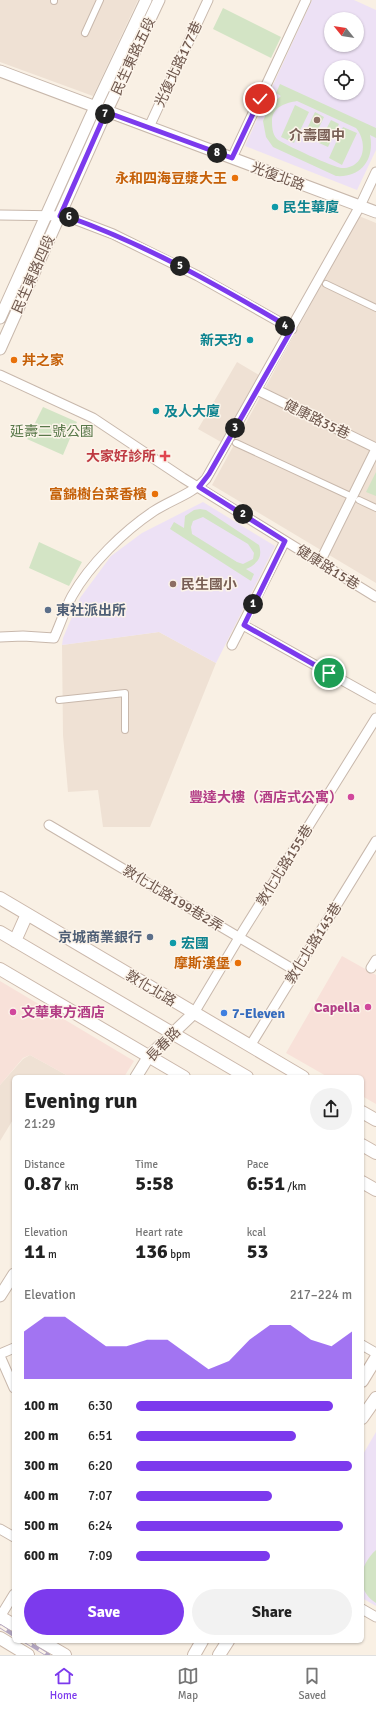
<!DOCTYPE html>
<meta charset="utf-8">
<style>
body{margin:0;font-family:Signika,"Noto Sans TC",sans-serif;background:#f2f2f2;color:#222;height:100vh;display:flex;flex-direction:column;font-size:15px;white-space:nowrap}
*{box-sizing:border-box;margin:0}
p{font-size:13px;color:#767676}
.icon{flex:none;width:22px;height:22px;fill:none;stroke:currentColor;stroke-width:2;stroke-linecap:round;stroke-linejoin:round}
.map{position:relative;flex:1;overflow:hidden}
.details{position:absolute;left:12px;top:1075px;width:352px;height:568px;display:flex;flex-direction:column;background:#fff;border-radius:6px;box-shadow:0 1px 3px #0004}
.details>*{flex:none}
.needle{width:26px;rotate:300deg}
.fabs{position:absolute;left:324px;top:12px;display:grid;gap:8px}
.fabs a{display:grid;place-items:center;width:40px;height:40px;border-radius:50%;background:#fff;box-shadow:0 1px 3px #0004;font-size:20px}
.pin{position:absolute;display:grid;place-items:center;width:34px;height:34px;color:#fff;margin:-17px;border:2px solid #fff;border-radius:50%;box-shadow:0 1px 4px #0007}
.km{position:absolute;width:20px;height:20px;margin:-10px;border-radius:50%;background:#222;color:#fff;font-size:11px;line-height:20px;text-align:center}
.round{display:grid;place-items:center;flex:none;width:42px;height:42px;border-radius:21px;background:#f2f2f2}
.headline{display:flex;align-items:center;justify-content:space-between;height:68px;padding:0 12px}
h1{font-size:22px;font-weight:800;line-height:30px}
.stats{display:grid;grid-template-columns:repeat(3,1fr);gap:6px;height:68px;padding:4px 12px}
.stats div{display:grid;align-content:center}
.stats b{font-size:20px;font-weight:800}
.stats small{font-size:11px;font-weight:400}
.stats p{font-size:11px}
.chart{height:112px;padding:8px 12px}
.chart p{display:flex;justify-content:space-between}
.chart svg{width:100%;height:72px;margin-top:4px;fill:#7c3aed;opacity:.7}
.button{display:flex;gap:8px;margin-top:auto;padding:8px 12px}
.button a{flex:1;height:46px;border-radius:24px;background:#7c3aed;color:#fff;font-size:16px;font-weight:800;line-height:46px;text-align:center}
.button a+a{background:#f2f2f2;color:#222}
ul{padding:0 12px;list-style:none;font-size:13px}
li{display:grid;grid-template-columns:64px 48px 1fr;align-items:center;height:30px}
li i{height:10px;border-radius:5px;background:#7c3aed}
.dock{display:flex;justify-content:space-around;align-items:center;height:56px;border-top:1px solid #e0e0e0;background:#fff;font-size:11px;color:#767676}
.dock a{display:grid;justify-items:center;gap:2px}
.dock .current{color:#7c3aed}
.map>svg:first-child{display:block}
.residential{fill:#efe1d4}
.commercial{fill:#f8e1d9}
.education{fill:#ede1f5;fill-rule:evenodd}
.green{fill:#d3e4c5;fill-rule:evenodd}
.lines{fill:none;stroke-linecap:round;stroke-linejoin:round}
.pedestrian-casing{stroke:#c8b8ac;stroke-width:8}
.minor-casing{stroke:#c8b8ac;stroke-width:11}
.tertiary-casing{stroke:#c8b8ac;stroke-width:13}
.secondary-casing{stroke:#cbb8ab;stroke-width:14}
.pedestrian{stroke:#fff;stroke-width:6}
.minor{stroke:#fff;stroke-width:9}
.tertiary{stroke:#fff;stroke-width:11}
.secondary{stroke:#fff;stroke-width:12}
.rail-casing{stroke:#b2a5c0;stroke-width:4}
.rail{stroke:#fcf4ea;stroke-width:2.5;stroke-dasharray:8;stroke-linecap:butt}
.route-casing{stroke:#fff;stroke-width:8}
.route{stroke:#7c3aed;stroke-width:5}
.education-dot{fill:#8d6e63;stroke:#fcf4ea;stroke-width:1.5}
.food-dot{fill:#e8710a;stroke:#fcf4ea;stroke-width:1.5}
.culture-dot{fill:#0f9aa8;stroke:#fcf4ea;stroke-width:1.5}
.health-dot{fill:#e0444e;stroke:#fcf4ea;stroke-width:1.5}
.service-dot{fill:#5c6f8a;stroke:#fcf4ea;stroke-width:1.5}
.hotel-dot{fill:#d1479c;stroke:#fcf4ea;stroke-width:1.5}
.shop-dot{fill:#3f7fe0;stroke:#fcf4ea;stroke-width:1.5}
.labels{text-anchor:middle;stroke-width:3;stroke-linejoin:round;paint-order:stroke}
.street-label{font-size:14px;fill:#6e574d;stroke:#fcf4ea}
.education-label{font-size:14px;font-weight:bold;fill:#785e54;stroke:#fcf4ea}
.food-label{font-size:14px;font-weight:bold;fill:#c56008;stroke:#fcf4ea;text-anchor:end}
.culture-label{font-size:14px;font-weight:bold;fill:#0d838f;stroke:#fcf4ea;text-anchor:start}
.park-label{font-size:14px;fill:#59784a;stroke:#fcf4ea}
.health-label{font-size:14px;font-weight:bold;fill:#be3a42;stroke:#fcf4ea;text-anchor:end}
.service-label{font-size:14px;font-weight:bold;fill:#4e5e75;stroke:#fcf4ea;text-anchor:start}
.hotel-label{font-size:14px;font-weight:bold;fill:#b23c85;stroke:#fcf4ea;text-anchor:end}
.shop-label{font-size:14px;font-weight:bold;fill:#366cbe;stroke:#fcf4ea;text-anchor:start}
</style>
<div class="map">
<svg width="376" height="1655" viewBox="0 0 376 1655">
<rect width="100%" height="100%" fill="#f9f0e4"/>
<path class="residential" d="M0 0H138L93 96 0 62Z
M359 216 376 223V583L212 485Z
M237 362 259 375 221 442 198 429Z
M159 632 216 663 150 827H103L98 790 68 792 63 735 62 645Z
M30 1055 70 1077H14V1118L0 1141V1085L23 1059Z"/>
<path class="commercial" d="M342 956 376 975V1104L362 1096V1077H328L286 1053Z
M0 981 134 1061 124 1077H70L30 1055 23 1058 0 1085Z"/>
<path class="education" d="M312 0H354L376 10V150L357 190 245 146ZM331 19H357V45H331ZM331 67H357V93H331Z
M203 502 275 546 216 663 159 632 62 645 63 638 80 598 111 556 142 533Z
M376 1432V1606L362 1598V1456Z"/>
<path class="green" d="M223 8 281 37 271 58 213 29Z
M280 84 376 128V138L370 135C375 159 361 178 336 176L273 147 266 137 263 121 270 105 281 96 276 93ZM297 101 356 128C368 142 365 168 342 168 335 168 283 144 277 139 272 134 272 126 272 119 274 106 286 103 297 101Z
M295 105 309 112 294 143 281 137Z
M315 112 324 117 312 142 303 137Z
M331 120 339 124 328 147 319 143Z
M343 127 357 133 342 165 329 158Z
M43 407 77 422 63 455 27 439Z
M376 472V496L366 492Z
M200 509 206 510 259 545C263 558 257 564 246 569L254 574 251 581 170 529 174 522 184 528 185 516 194 510ZM203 517 248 544 254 553 253 559 243 564 237 562 192 534 191 527 193 521Z
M39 542 82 562 69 586 29 568Z
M376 1550V1603C355 1590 359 1565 376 1550Z"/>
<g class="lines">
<g class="pedestrian-casing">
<path id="pedestrian" d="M54 1V0
M85 33 100 0
M326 284 376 308
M236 443 348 495
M359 500 376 508
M59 700 125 693V730"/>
</g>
<g class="minor-casing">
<path id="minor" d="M149 127 208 0
M232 158 306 0
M0 215 66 216 113 234 198 276 292 329
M0 375 93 418 183 478 376 597
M257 390 376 448
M320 562 376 449
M243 625 376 699
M0 637 23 636 54 638C60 625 65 609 72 596 90 564 124 531 154 511 171 500 192 494 206 479L360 206 376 172
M232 645 285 541
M49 825 296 971
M371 968 376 960
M194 1013 243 931 376 718
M250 1046 376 841
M362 1345 376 1353
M0 1354 14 1348
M0 1356 14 1388
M0 1529 14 1537
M362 1609 376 1617
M0 1617 14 1594"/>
</g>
<g class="tertiary-casing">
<path id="tertiary" d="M0 71 376 212
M0 318 90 118 146 0
M0 349 101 123 159 0
M136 1077 149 1056 194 1013
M0 1296 14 1274"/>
</g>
<g class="secondary-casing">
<path id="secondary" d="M0 898 303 1077
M0 932 247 1077
M15 941 27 914
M0 969 184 1077
M362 1112 376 1120
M362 1145 376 1153
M362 1182 376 1190
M362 1381 376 1358
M362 1418 376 1398
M0 1617 14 1625
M0 1638 28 1655
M41 1641 65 1655
M194 1655 202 1641
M219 1655 228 1641"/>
</g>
<use href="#pedestrian" class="pedestrian"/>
<use href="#minor" class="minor"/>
<use href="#tertiary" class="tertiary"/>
<use href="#secondary" class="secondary"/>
<g class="rail-casing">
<path id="rail" d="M0 1626 14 1635
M25 1641 48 1655"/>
</g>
<use href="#rail" class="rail"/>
</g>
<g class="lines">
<g class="route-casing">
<path id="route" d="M260 99 232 158 106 112 60 216H66C145 244 219 286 292 329L209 474 199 487 285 541 244 625 329 673"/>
</g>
<use href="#route" class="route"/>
</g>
<g class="education-dot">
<circle cx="317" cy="120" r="4"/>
<circle cx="173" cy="584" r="4"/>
</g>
<g class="food-dot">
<circle cx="235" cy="178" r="4"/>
<circle cx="14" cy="360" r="4"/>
<circle cx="155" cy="494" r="4"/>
<circle cx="238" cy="963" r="4"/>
</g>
<g class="culture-dot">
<circle cx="275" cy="207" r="4"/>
<circle cx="250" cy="340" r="4"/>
<circle cx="156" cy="411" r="4"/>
<circle cx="173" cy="943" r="4"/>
</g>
<path class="health-dot" d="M163 450h4v4h4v4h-4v4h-4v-4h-4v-4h4z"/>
<g class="service-dot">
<circle cx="48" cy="610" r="4"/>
<circle cx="150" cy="937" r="4"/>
</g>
<g class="hotel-dot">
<circle cx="351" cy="797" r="4"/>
<circle cx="368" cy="1007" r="4"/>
<circle cx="13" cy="1012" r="4"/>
</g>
<circle class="shop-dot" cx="224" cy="1013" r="4"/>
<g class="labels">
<g class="street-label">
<text transform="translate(133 56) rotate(-65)" y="5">民生東路五段</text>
<text transform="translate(178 64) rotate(-65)" y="5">光復北路177巷</text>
<text transform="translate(278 176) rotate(20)" y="5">光復北路</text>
<text transform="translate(33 274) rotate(-66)" y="5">民生東路四段</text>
<text transform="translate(317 419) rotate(26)" y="5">健康路35巷</text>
<text transform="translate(328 567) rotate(32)" y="5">健康路15巷</text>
<text transform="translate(284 865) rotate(-58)" y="5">敦化北路155巷</text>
<text transform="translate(173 898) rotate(31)" y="5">敦化北路199巷2弄</text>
<text transform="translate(313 943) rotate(-58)" y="5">敦化北路145巷</text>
<text transform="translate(151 988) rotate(31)" y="5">敦化北路</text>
<text transform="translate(163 1044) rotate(-46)" y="5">長春路</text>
</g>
<g class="education-label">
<text x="317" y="140">介壽國中</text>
<text x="181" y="589" text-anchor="start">民生國小</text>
</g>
<g class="food-label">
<text x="227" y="183">永和四海豆漿大王</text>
<text x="22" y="365" text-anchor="start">丼之家</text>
<text x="147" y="499">富錦樹台菜香檳</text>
<text x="230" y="968">摩斯漢堡</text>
</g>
<g class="culture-label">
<text x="283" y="212">民生華廈</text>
<text x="242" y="345" text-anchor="end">新天玓</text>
<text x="164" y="416">及人大廈</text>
<text x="181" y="948">宏國</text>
</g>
<g class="park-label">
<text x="52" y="436">延壽二號公園</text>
</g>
<g class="health-label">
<text x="156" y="461">大家好診所</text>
</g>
<g class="service-label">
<text x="56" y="615">東社派出所</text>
<text x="142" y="942" text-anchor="end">京城商業銀行</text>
</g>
<g class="hotel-label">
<text x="343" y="802">豐達大樓（酒店式公寓）</text>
<text x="360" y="1012">Capella</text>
<text x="21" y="1017" text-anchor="start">文華東方酒店</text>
</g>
<g class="shop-label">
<text x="232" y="1018">7-Eleven</text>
</g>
</g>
</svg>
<div class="fabs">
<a><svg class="needle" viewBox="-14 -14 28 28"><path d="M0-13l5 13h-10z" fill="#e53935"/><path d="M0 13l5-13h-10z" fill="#767676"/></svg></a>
<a><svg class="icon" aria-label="locate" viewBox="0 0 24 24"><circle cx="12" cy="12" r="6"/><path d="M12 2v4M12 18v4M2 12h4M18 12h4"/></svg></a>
</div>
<div class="pin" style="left:329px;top:673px;background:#1e9e55"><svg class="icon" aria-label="arrive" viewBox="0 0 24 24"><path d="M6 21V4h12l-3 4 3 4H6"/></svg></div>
<div class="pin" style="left:260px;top:99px;background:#d93025"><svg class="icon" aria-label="check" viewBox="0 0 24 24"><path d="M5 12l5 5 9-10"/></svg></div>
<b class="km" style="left:253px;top:604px">1</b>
<b class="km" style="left:243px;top:514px">2</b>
<b class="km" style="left:235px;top:428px">3</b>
<b class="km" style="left:285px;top:326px">4</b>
<b class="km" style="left:180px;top:266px">5</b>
<b class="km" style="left:69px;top:217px">6</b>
<b class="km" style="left:105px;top:114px">7</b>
<b class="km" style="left:217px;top:153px">8</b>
<section class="details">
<div class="headline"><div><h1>Evening run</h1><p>21:29</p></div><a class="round"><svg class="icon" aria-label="share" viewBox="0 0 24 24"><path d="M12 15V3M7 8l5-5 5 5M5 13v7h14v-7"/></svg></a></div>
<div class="stats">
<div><p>Distance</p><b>0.87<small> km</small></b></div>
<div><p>Time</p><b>5:58</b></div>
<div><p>Pace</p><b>6:51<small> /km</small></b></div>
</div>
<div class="stats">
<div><p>Elevation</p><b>11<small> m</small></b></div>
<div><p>Heart rate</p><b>136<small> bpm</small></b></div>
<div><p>kcal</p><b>53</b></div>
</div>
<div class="chart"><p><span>Elevation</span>217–224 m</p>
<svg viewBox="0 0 160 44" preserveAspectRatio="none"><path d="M0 44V15L10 6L20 6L30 15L40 24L50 24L60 20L70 20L80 29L90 38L100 33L110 20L120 11L130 11L140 20L150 24L160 15V44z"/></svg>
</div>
<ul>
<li><b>100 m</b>6:30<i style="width:91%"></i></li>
<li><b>200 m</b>6:51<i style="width:74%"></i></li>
<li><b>300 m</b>6:20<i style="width:100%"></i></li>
<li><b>400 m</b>7:07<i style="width:63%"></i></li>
<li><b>500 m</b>6:24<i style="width:96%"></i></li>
<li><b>600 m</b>7:09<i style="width:62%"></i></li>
</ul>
<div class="button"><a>Save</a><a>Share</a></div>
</section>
</div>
<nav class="dock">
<a class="current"><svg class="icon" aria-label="home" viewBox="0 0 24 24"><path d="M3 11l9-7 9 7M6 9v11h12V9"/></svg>Home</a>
<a><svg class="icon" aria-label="map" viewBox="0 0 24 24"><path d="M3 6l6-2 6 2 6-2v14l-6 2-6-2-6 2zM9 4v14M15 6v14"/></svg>Map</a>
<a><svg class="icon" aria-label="saved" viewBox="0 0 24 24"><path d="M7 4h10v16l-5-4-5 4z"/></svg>Saved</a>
</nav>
